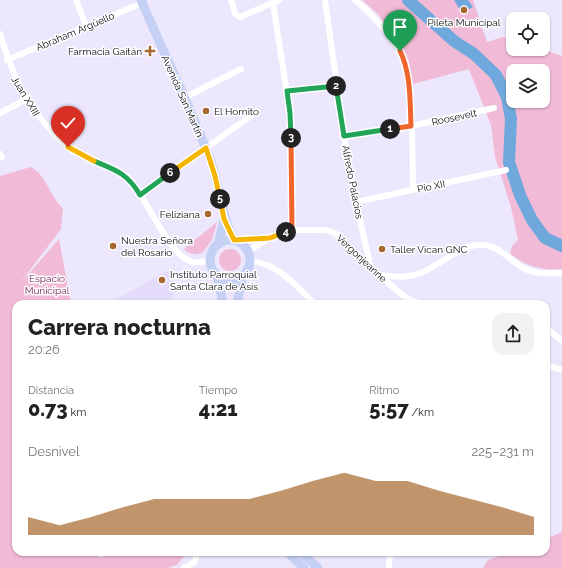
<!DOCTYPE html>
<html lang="es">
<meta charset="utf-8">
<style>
body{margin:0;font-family:Raleway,sans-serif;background:#f2f2f2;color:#222;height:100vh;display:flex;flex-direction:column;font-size:15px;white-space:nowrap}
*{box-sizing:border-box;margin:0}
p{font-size:13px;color:#767676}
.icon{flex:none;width:22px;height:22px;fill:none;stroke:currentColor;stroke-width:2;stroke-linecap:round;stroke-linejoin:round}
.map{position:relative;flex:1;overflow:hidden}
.sheet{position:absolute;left:12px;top:300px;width:538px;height:256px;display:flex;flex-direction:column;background:#fff;border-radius:12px;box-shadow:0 1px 3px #0004}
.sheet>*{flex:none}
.controls{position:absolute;left:506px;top:12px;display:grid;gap:8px}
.controls a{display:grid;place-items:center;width:44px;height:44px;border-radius:8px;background:#fff;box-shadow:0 1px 3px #0004;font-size:20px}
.pin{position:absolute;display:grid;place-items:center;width:34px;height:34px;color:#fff;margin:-41px -17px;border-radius:50% 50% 50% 0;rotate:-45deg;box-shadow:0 0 4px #0007}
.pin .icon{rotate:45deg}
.km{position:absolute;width:20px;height:20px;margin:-10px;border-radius:50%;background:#222;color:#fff;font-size:11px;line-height:20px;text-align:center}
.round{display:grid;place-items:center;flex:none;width:42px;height:42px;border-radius:12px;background:#f2f2f2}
.head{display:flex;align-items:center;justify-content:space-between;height:68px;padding:0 16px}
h1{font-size:22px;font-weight:800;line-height:30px}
.metrics{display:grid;grid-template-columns:repeat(3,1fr);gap:6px;height:68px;padding:4px 16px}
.metrics div{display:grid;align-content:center}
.metrics b{font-size:20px;font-weight:800}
.metrics small{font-size:11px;font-weight:400}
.metrics p{font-size:11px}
.chart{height:112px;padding:8px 16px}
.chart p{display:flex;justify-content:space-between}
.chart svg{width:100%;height:72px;margin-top:4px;fill:#a7682f;opacity:.7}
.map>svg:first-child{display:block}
.built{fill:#e4dcfa}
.green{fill:#f1bad6;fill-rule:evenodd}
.water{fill:#6ea8dd}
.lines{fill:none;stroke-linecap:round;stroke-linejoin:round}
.river{stroke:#6ea8dd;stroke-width:12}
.street{stroke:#fff;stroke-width:6}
.primary{stroke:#c5d0f5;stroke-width:9}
.split-1-casing{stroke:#fff;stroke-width:8}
.split-2-casing{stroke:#fff;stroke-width:8}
.split-3-casing{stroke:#fff;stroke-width:8}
.split-4-casing{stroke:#fff;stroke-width:8}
.split-5-casing{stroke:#fff;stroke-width:8}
.split-6-casing{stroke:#fff;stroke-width:8}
.split-7-casing{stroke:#fff;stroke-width:8}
.split-8-casing{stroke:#fff;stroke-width:8}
.split-1{stroke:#f0652b;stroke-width:5}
.split-2{stroke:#22a559;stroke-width:5}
.split-3{stroke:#22a559;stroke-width:5}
.split-4{stroke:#f0652b;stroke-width:5}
.split-5{stroke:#f5b400;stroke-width:5}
.split-6{stroke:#f5b400;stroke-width:5}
.split-7{stroke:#22a559;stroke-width:5}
.split-8{stroke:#f5b400;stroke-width:5}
.poi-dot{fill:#a7682f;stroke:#fff;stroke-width:1.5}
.labels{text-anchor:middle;stroke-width:3;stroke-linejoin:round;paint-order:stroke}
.poi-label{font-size:10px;fill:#0e0c13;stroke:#fff;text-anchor:start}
.street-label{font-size:10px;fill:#0e0c13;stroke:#fff}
.park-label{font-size:10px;fill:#79265a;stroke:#fff}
</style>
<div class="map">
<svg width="562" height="568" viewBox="0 0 562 568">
<rect width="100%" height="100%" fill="#ece7fd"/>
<path class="built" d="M168 270 178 289 167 304H103L119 298Z"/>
<path class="green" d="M362 0H473L487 42 503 37 513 40V49H543L562 56V269C543 271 524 266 510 253L512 246 518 240 511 207 495 157 491 125 469 69 413 84 408 59 378 14ZM513 71H543V101H513Z
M31 167C47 176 49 196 63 208L61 229 18 286 59 239 71 304H16V552H97L99 557 121 552H188L177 565 167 568H0V176Z
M217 222 212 240 203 252C196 256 189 254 184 249Z
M219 260a11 11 0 1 1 22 0a11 11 0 1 1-22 0Z
M562 532V568H483L488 560 511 552H546V539Z"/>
<path class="water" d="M454 0H468L473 7 462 13Z"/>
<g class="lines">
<path class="river" d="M408 0 454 41 474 54 496 75 507 97 511 119 509 162 520 195 532 220 545 238 562 246"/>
<path class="street" d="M76 0 86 26
M231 0 235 14 240 17 279 0
M325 0 344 136 356 202 371 269
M355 0C368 10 398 42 403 58 414 95 412 150 413 189
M273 3 290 113 292 230
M0 34C12 73 25 103 54 134 61 140 66 147 74 152 93 162 120 166 133 183 147 201 170 256 192 262 198 263 205 261 210 261
M7 60 142 3
M287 91 336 85
M184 98 241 69
M0 113 27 99
M344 136 411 126 494 108
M0 154 2 157
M140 195 255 113
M356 202 506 170
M238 242 266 238
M248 251 270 238 292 230H326L335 233 356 254 402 295 412 301 427 304
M250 261C279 264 295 285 315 304
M379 275C388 276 400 278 409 276 434 273 455 246 478 245 497 243 508 259 523 268 536 275 549 273 562 273
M495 304H509
M546 328 562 341
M546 365 562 370
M101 554 107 552
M184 568 195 562 197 552
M389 568 390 552"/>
<path class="primary" d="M141 0C164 54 191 107 211 162 220 188 221 215 234 240
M210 260a20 20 0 1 1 40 0a20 20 0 1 1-40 0Z
M218 245 224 219
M217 275 223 304
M237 304 243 275
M287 552 304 568
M301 552 318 568"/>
</g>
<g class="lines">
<g class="split-1-casing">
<path id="split-1" d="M390 129 411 126C410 102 411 73 400 51"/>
</g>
<g class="split-2-casing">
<path id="split-2" d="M336 86 344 136 390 129"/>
</g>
<g class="split-3-casing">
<path id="split-3" d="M291 138 290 113 287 91 336 86"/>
</g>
<g class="split-4-casing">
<path id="split-4" d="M286 232 292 230 291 138"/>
</g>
<g class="split-5-casing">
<path id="split-5" d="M220 199 224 219 234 240 270 238 286 232"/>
</g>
<g class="split-6-casing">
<path id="split-6" d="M170 173 206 148 215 176 220 199"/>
</g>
<g class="split-7-casing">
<path id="split-7" d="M94 161C116 170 128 174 140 195L170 173"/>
</g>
<g class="split-8-casing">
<path id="split-8" d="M68 147 94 161"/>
</g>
<use href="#split-1" class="split-1"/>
<use href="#split-2" class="split-2"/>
<use href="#split-3" class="split-3"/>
<use href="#split-4" class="split-4"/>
<use href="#split-5" class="split-5"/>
<use href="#split-6" class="split-6"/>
<use href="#split-7" class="split-7"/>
<use href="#split-8" class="split-8"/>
</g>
<g class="poi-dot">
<circle cx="464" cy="10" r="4"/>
<path d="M148 45h4v4h4v4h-4v4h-4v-4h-4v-4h4z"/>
<circle cx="206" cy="111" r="4"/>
<circle cx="208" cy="214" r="4"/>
<circle cx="113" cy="246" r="4"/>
<circle cx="382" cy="249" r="4"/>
<circle cx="162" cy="280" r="4"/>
</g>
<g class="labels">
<g class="poi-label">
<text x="464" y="26" text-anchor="middle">Pileta Municipal</text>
<text x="142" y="55" text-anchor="end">Farmacia Gaitán</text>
<text x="214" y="115">El Hornito</text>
<text x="200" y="218" text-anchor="end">Feliziana</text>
<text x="121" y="244">Nuestra Señora<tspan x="121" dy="12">del Rosario</tspan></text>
<text x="390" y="253">Taller Vican GNC</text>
<text x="170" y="278">Instituto Parroquial<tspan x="170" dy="12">Santa Clara de Asís</tspan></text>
</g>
<g class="street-label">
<text transform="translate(75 31) rotate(-23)" y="4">Abraham Argüello</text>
<text transform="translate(26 96) rotate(59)" y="4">Juan XXIII</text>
<text transform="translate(183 96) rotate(66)" y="4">Avenida San Martín</text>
<text transform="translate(454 117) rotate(-12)" y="4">Roosevelt</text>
<text transform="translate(353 182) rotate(79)" y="4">Alfredo Palacios</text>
<text transform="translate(431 186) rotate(-12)" y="4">Pío XII</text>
<text transform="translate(362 258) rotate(43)" y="4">Vergonjeanne</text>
</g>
<g class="park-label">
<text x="47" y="282">Espacio<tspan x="47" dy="12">Municipal</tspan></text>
</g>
</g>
</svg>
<div class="controls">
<a><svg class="icon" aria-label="locate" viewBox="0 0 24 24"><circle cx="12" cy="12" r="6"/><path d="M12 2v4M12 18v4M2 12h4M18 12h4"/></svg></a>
<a><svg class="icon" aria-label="layers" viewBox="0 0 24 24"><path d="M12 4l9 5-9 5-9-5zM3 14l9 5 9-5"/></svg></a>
</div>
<div class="pin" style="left:400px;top:51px;background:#1e9e55"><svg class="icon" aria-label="arrive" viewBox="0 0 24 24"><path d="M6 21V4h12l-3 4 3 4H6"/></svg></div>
<div class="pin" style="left:68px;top:147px;background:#d93025"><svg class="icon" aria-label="check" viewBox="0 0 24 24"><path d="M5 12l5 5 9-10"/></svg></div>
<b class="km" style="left:390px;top:129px">1</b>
<b class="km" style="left:336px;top:86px">2</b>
<b class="km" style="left:291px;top:138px">3</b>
<b class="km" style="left:286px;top:232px">4</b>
<b class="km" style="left:220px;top:199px">5</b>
<b class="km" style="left:170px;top:173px">6</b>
<section class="sheet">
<div class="head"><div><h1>Carrera nocturna</h1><p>20:26</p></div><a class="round"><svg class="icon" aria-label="share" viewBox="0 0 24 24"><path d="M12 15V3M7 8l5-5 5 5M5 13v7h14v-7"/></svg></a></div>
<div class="metrics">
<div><p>Distancia</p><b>0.73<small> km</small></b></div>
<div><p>Tiempo</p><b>4:21</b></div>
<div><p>Ritmo</p><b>5:57<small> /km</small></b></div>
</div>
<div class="chart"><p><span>Desnivel</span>225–231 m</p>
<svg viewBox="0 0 160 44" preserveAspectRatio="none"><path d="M0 44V33L10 38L20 33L30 27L40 22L50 22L60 22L70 22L80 17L90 11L100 6L110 11L120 11L130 17L140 22L150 27L160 33V44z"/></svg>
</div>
</section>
</div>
